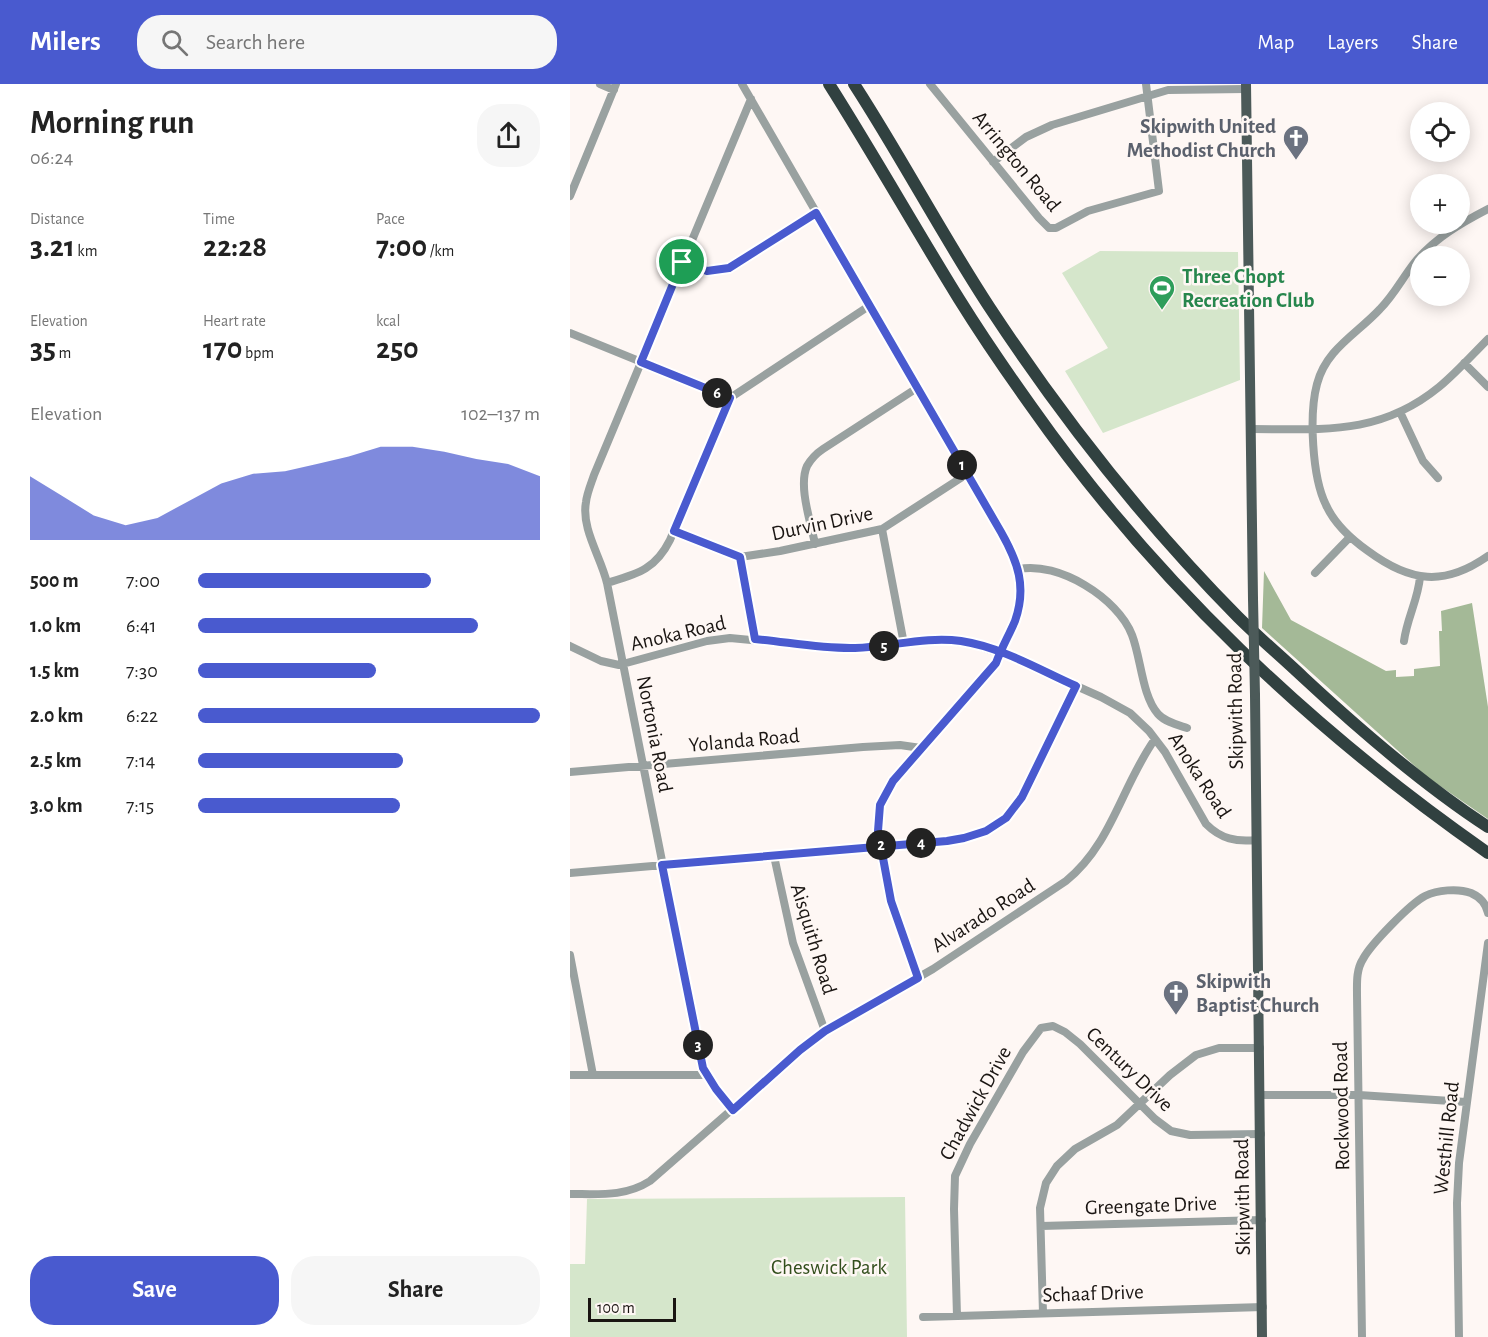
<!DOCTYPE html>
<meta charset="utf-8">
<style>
body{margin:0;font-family:"Alegreya Sans",sans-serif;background:#f6f6f6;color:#222;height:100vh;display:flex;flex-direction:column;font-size:22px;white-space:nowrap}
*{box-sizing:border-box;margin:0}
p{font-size:20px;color:#767676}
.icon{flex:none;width:33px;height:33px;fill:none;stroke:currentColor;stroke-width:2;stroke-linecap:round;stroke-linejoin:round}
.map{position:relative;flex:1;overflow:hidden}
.sheet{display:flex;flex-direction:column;background:#fff;width:570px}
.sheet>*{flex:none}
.tools{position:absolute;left:840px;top:18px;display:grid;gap:12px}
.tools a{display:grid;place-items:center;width:60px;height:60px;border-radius:50%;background:#fff;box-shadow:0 3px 15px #0003;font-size:30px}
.scale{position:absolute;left:18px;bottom:15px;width:88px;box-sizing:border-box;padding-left:6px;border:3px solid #1a1512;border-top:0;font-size:16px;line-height:21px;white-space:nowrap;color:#1a1512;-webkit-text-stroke:4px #fef7f4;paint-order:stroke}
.pin{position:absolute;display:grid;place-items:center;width:51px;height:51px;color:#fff;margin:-26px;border:3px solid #fff;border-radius:50%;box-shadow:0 2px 6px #0007}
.km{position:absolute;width:30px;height:30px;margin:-15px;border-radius:50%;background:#222;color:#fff;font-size:16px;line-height:30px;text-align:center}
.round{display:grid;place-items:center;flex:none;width:63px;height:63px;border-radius:24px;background:#f6f6f6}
.headline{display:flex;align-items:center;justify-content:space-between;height:102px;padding:0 30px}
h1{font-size:33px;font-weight:700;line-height:45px}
.figures{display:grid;grid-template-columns:repeat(3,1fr);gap:9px;height:102px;padding:6px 30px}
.figures div{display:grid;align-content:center}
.figures b{font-size:30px;font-weight:700}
.figures small{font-size:16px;font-weight:400}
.figures p{font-size:16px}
.chart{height:168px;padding:12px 30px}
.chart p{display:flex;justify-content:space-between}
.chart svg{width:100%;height:108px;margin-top:6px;fill:#495acf;opacity:.7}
.cta{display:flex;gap:12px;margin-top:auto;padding:12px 30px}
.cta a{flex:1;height:69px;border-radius:24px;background:#495acf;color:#fff;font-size:24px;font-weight:700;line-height:69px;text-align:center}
.cta a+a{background:#f6f6f6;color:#222}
ul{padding:0 30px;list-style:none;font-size:20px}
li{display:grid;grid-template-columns:96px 72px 1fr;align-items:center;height:45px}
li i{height:15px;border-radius:8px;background:#495acf}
header{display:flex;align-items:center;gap:36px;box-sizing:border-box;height:84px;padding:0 30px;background:#495acf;color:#fff}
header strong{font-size:28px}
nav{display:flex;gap:33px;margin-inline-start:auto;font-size:21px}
.search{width:420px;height:54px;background:#f6f6f6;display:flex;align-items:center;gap:15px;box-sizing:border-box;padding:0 21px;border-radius:24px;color:#767676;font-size:22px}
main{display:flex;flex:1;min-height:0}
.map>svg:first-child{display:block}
.green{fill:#d5e6cb}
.forest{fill:#a4b997}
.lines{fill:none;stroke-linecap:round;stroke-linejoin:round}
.minor{stroke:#99a1a0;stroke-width:8}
.major{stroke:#4c5a59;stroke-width:10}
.highway{stroke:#314140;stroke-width:12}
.major-bridge{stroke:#4c5a59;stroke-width:10}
.route-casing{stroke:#fff;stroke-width:12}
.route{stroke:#495acf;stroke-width:8}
.labels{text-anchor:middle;stroke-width:5;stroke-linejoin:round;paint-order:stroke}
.worship-label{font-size:21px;font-weight:bold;fill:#5b616d;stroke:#fef7f4;text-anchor:end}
.street-label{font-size:21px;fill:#1a1512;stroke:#fef7f4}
.leisure-label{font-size:21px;font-weight:bold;fill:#27864d;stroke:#fef7f4;text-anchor:start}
.park-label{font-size:21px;fill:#334f1d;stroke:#fef7f4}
</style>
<header>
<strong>Milers</strong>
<div class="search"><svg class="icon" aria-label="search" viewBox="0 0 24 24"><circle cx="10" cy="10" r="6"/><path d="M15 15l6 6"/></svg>Search here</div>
<nav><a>Map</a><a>Layers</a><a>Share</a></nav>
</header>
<main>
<section class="sheet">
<div class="headline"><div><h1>Morning run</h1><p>06:24</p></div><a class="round"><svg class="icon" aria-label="share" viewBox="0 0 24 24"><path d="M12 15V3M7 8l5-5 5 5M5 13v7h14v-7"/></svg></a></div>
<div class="figures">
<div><p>Distance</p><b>3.21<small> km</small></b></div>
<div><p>Time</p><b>22:28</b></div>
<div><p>Pace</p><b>7:00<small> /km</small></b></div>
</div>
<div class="figures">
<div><p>Elevation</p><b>35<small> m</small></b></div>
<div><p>Heart rate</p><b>170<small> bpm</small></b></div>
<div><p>kcal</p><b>250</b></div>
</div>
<div class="chart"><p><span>Elevation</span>102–137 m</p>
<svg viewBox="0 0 160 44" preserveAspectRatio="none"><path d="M0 44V18L10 26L20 34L30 38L40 35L50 28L60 21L70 17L80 16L90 13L100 10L110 6L120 6L130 8L140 11L150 13L160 18V44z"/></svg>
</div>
<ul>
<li><b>500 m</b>7:00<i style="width:68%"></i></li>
<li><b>1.0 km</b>6:41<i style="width:82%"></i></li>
<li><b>1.5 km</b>7:30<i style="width:52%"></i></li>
<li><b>2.0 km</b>6:22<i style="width:100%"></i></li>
<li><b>2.5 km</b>7:14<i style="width:60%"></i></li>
<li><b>3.0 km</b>7:15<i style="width:59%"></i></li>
</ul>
<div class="cta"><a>Save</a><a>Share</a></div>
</section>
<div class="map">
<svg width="918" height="1253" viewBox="0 0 918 1253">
<rect width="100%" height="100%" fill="#fef7f4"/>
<path class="green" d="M530 167 668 168 670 296 533 349 495 287 538 264 492 189Z
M335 1113 337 1253H0V1180H15L17 1115Z"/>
<path class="forest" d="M694 487 721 536 816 587 826 586V593L844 592V585L870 582 869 547H872L871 527 902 519 918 623V735L857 693 692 544Z"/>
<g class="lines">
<path class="minor" d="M30 0 44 6
M172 0 431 448 448 481 450 513 445 537 426 579 323 697 310 721 308 747 322 817 348 894
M360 0 469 134 479 144H486L518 127 589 107 576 0
M423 78 456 53 482 41 598 6 676 5
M0 112 46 0
M918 125C891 139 865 154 845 178 833 193 824 211 810 225 787 250 756 265 747 300 739 330 742 393 756 421 765 441 781 455 798 467 840 498 874 503 918 472
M113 178 137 187 159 184 246 129
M0 249 160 314
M894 279 918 303
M830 328 853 377 868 394
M681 345C752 345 809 352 869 303 886 289 902 271 918 255
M312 445 334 560
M104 447 170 473 210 467 312 445 397 390
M245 460C241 439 228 402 237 382 241 375 247 369 253 365L347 304
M170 473 185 555
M449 485C488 477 548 514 562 551 571 574 572 612 588 630 595 638 608 641 617 644
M745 489 780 453
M37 499C67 490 85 486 100 456L160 314 299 222
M834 557C837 534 848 516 850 493
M0 562 31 577 49 581 137 557 160 554 266 564 310 562 371 556 403 560 446 575 531 613 560 629 579 647 595 668 636 740C651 755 666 758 686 756
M0 688 293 663 330 661 351 664
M204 772 223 859 255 947
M0 789 377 757C413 752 431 742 452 713L506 602
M0 871 23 991
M0 991H136
M690 1011H789L896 1018
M163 1026 146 1005 133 984 37 499C31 473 11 445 16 418 17 409 21 400 24 391L181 15
M0 1110C29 1110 55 1113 80 1097L230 966 255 947 363 885 496 797C542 760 552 701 585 655
M471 1142 692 1136
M473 1229 470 1124 476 1099 487 1082 505 1065 547 1041 600 991 626 971 649 964H690
M387 1232 384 1125 385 1092 400 1060 453 968 471 944 483 942 495 948 510 960 585 1035 601 1047 620 1051 691 1050
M353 1233 693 1223
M792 1253 787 911C787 899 786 886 793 875 801 860 840 820 855 812 867 806 888 804 901 809 910 813 916 819 918 829
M889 1253 887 1119 889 1079 918 859"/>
<path class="major" d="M676 0 683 515
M685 611 692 1253"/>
<path class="highway" d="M259 0C304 71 345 144 389 215 412 252 436 287 461 322 584 497 743 647 918 769
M284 0C332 74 372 151 420 224 493 335 575 439 668 533 689 554 712 573 734 594 791 647 852 700 918 743"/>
<path class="major-bridge" d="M683 515 685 611"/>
</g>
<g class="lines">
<g class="route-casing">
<path id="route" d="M112 178 137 187 159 184 246 129 431 448C448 478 457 503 445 537 439 551 431 565 426 579L323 697 310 721 308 747 321 817 348 894 255 947 230 966 163 1026 146 1005 133 984 92 781 377 757 394 754 416 747 436 734 452 713 506 602C470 586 431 563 391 557 356 552 320 563 285 564 252 565 218 558 185 555L170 473 104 447 160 314 71 278 112 178"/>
</g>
<use href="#route" class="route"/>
</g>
<defs>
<g id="church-pin" transform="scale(1.35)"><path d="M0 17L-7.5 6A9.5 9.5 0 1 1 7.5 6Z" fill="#6b7280" stroke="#fef7f4"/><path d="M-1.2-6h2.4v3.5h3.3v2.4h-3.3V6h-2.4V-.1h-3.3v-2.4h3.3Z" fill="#fff"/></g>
<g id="stadium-pin" transform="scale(1.35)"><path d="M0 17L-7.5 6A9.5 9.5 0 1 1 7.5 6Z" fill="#2e9e5b" stroke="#fef7f4"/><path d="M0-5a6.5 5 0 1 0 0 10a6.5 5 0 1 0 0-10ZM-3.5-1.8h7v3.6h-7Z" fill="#fff"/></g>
</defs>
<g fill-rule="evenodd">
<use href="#church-pin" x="726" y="54"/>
<use href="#stadium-pin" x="592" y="204"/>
<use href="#church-pin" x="606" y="909"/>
</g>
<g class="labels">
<g class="worship-label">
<text x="706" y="49">Skipwith United<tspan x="706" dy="24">Methodist Church</tspan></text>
<text x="626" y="904" text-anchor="start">Skipwith<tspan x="626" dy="24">Baptist Church</tspan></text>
</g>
<g class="street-label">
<text transform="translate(447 77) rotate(50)" y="7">Arrington Road</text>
<text transform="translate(252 439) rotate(-12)" y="7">Durvin Drive</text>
<text transform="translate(108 549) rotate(-13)" y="7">Anoka Road</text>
<text transform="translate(665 627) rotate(-91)" y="7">Skipwith Road</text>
<text transform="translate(85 650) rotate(79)" y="7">Nortonia Road</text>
<text transform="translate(174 656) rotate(-5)" y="7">Yolanda Road</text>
<text transform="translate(630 691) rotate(57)" y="7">Anoka Road</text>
<text transform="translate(413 831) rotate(-33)" y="7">Alvarado Road</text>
<text transform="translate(244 855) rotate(73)" y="7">Aisquith Road</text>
<text transform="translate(560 985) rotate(44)" y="7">Century Drive</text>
<text transform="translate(405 1019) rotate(-61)" y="7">Chadwick Drive</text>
<text transform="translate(771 1022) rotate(-91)" y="7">Rockwood Road</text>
<text transform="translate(876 1054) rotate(-84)" y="7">Westhill Road</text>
<text transform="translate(672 1113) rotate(-91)" y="7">Skipwith Road</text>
<text transform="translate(581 1121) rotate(-2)" y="7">Greengate Drive</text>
<text transform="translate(523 1209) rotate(-2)" y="7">Schaaf Drive</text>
</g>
<g class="leisure-label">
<text x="612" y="199">Three Chopt<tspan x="612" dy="24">Recreation Club</tspan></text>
</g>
<g class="park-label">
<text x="259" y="1190">Cheswick Park</text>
</g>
</g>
</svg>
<div class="tools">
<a><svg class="icon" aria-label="locate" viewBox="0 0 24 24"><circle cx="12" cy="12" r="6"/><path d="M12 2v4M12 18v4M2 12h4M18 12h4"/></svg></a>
<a>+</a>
<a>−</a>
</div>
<div class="scale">100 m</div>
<div class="pin" style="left:112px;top:178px;background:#1e9e55"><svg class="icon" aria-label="arrive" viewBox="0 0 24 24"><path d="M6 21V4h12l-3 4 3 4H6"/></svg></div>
<b class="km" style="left:392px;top:381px">1</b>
<b class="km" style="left:311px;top:761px">2</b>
<b class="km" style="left:128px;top:961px">3</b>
<b class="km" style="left:351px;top:759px">4</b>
<b class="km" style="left:314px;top:562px">5</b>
<b class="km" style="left:147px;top:309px">6</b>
</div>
</main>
